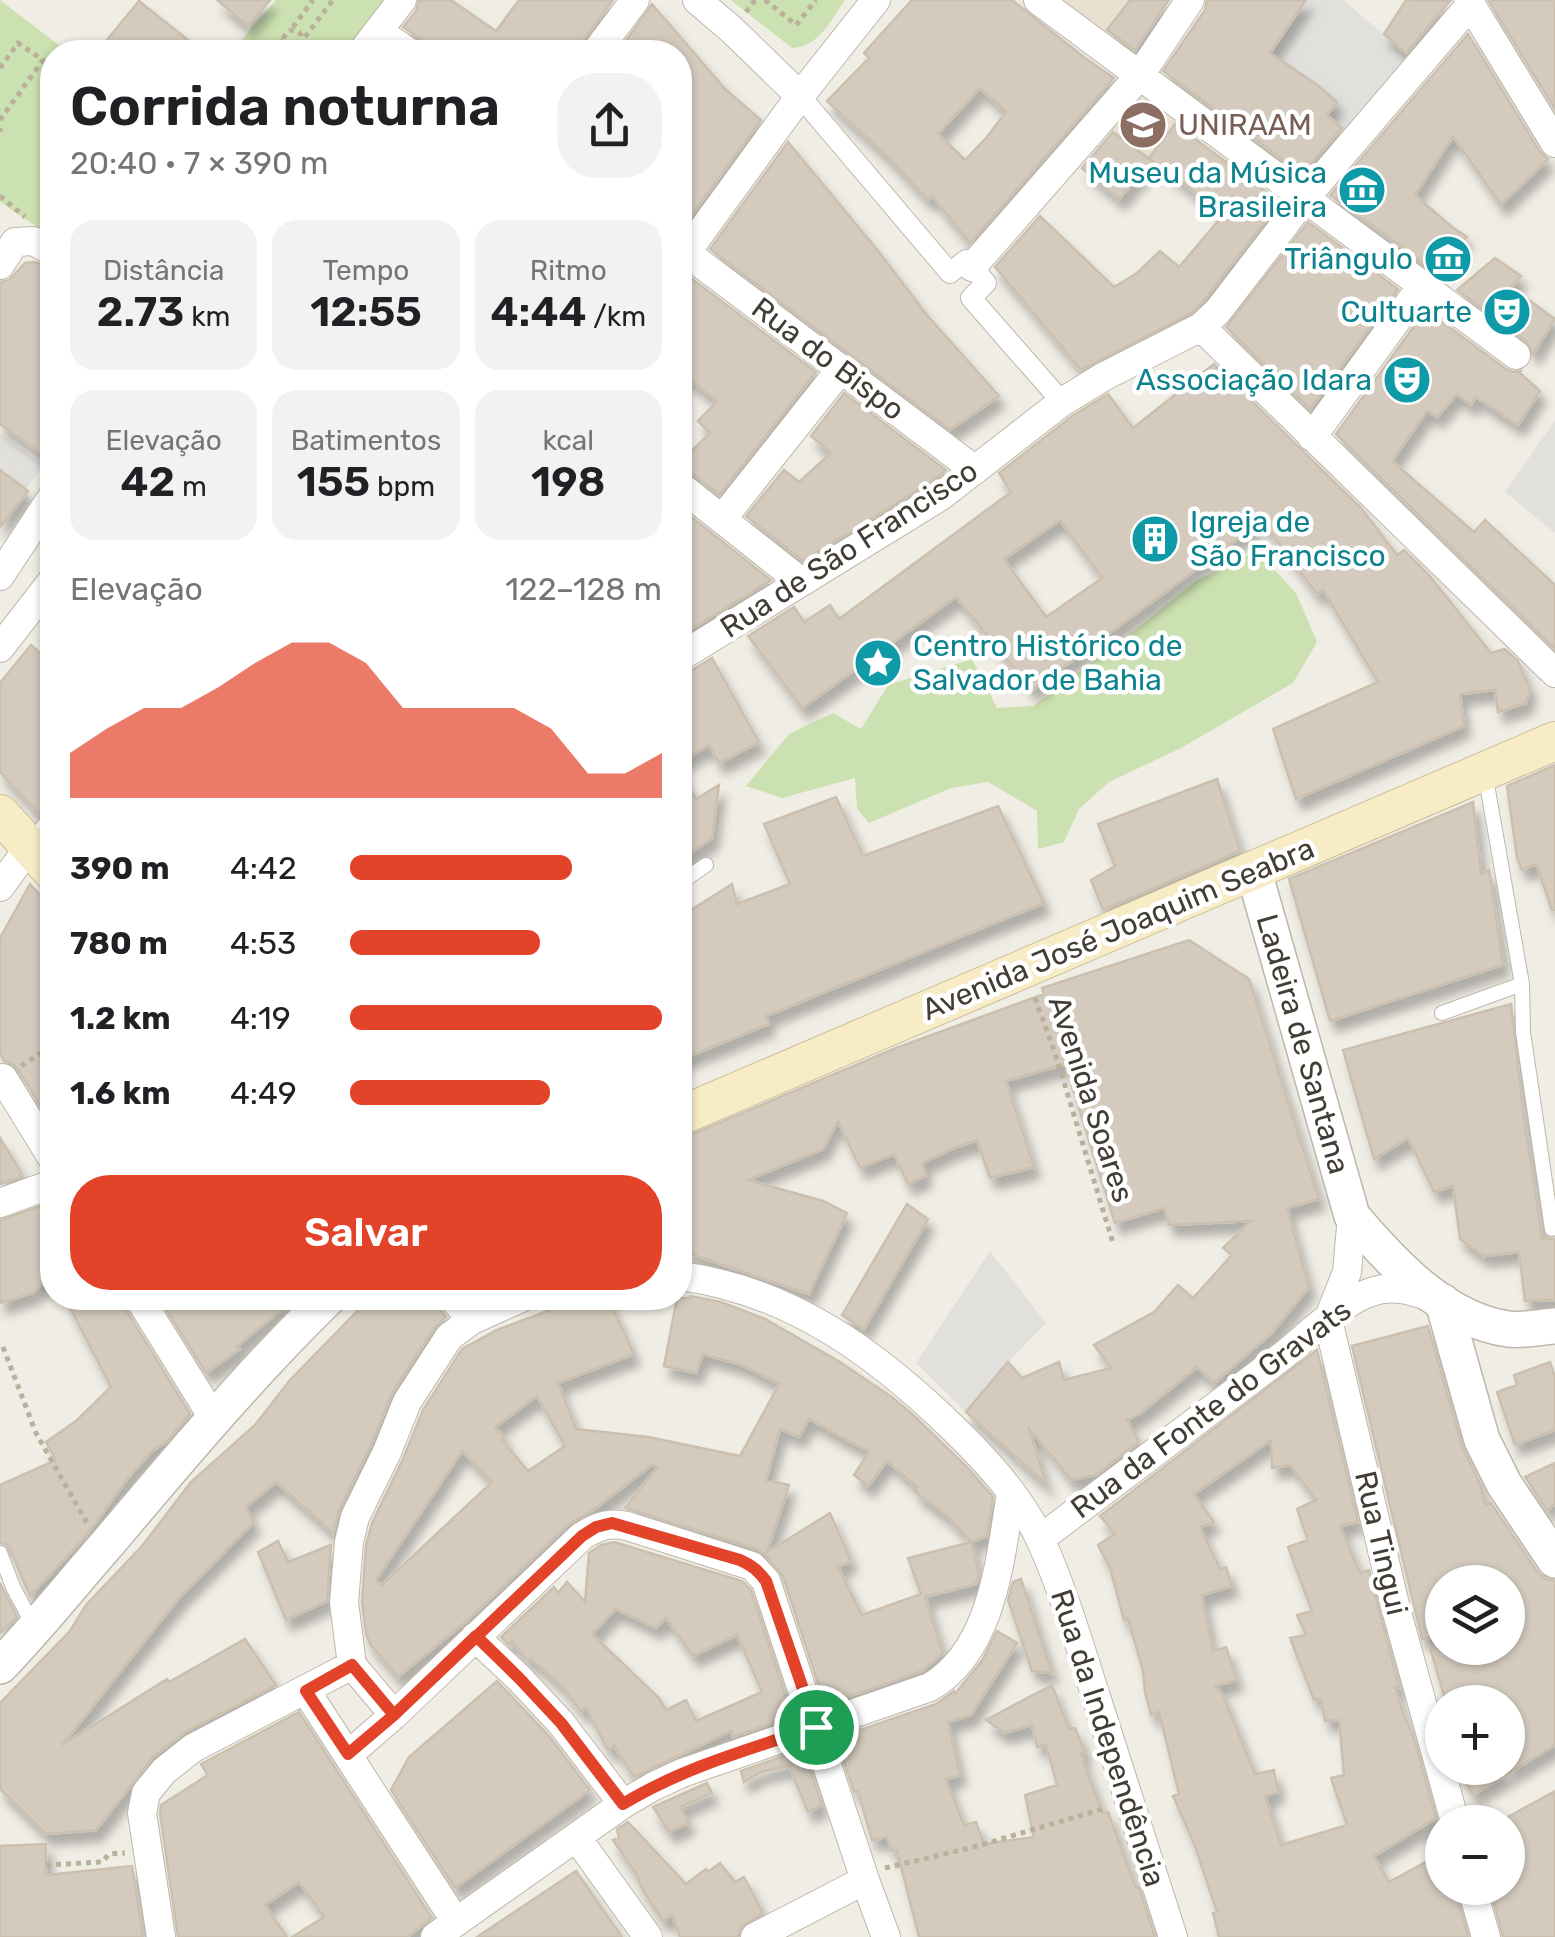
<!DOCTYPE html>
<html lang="pt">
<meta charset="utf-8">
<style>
body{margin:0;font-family:Rubik,sans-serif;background:#f2f2f2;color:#202124;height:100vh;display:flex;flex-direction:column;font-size:38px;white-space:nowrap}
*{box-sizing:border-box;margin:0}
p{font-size:32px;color:#757577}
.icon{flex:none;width:55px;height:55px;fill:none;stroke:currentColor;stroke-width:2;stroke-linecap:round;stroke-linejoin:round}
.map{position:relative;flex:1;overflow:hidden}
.details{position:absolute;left:40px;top:40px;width:652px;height:1270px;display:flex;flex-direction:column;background:#fff;border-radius:40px;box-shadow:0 2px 8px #0004}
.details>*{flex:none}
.tools{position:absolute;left:1425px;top:1565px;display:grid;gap:20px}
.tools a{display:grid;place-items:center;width:100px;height:100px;border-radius:50%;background:#fff;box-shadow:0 2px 8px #0004;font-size:50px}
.pin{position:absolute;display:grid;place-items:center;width:85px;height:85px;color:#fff;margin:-42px;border:5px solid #fff;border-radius:50%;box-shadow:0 2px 10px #0007}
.round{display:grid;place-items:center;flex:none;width:105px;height:105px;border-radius:40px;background:#f2f2f2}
.summary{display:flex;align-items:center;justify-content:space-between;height:170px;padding:0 30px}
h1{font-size:55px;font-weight:600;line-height:75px}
.metrics{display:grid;grid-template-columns:repeat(3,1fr);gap:15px;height:170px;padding:10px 30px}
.metrics div{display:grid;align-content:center;border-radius:25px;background:#f2f2f2;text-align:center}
.metrics b{font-size:42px;font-weight:600}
.metrics small{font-size:28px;font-weight:400}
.metrics p{font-size:28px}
.chart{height:280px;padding:20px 30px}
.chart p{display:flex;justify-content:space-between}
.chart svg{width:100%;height:180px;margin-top:10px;fill:#e34429;opacity:.7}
.button{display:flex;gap:20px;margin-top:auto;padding:20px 30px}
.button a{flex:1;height:115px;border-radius:40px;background:#e34429;color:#fff;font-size:40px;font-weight:600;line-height:115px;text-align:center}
ul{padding:0 30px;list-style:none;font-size:32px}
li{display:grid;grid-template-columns:160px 120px 1fr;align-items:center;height:75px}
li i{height:25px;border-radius:12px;background:#e34429}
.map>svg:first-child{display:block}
.education{fill:#e8e1d0}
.green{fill:#cce1b1}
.parking{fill:#e2e0dd}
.building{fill:#d4cbbe;stroke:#cbc0af;stroke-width:2.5;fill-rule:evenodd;filter:url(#shadow)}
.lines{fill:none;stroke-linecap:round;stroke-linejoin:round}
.service-casing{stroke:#beb7ab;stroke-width:16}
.pedestrian-casing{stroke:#beb7ab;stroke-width:22}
.minor-casing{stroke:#beb7ab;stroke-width:30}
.tertiary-casing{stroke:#beb7ab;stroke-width:38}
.secondary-casing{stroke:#ccbe98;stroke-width:40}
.path{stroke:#bbb09b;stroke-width:5;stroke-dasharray:5 5;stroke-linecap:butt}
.service{stroke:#fff;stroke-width:14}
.pedestrian{stroke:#fff;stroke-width:20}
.minor{stroke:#fff;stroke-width:28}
.tertiary{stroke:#fff;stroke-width:35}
.secondary{stroke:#f8ecc7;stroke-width:38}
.route-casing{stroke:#fff;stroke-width:20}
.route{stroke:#e34429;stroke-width:12}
.labels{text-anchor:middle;stroke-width:9;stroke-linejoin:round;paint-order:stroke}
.education-label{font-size:30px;fill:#785e54;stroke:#fff;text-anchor:start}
.culture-label{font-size:30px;fill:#0d838f;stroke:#fff;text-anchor:end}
.street-label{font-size:30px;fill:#423d35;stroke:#fff}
</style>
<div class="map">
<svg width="1555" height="1937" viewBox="0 0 1555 1937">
<defs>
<filter id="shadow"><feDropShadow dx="6" dy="11" stdDeviation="5" flood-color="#0004"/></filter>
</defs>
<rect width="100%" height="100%" fill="#f0ede5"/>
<path class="education" d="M1063 0H1130L1104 33Z
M1137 92 1176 122 1149 158 1109 129Z"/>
<path class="green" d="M0 0 68 52H52V237L0 202Z
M276 0H388L349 52H231Z
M731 0H845C831 20 819 47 792 48Z
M1257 551 1296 593 1317 642 1293 683 1181 748 1109 782 1079 809 1064 842 1038 849 1037 811 988 782 951 788 869 823 857 809 855 778 782 798 746 786 789 734 833 713 861 729 888 685 972 659 997 708 1033 706 1120 642 1196 581Z"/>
<path class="parking" d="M1306 0H1343L1411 57 1348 134 1327 115 1336 102 1316 84 1270 53Z
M1555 420V533L1505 492Z
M0 434 44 465 0 523Z
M990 1251 1046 1323 1008 1362 966 1412 916 1363Z"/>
<path class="building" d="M217 0H270L248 26Z
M419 0H451L496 31 519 0H613L582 42 579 52H429L424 41 403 27 416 11Z
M912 0H1012L1085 58 1114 78 970 243 932 196 928 200 889 158 827 101 869 58 864 53ZM980 88 1006 112 986 138 965 160 938 134Z
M1130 0H1169L1135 50 1107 30Z
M1207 0H1306L1270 53 1316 84 1337 102 1327 115 1342 128 1302 174 1163 71 1205 10Z
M1406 0 1450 1 1406 53 1384 34Z
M1488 0H1555V109Z
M139 1 203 52H158L144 42 136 52H97Z
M652 4 726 90 761 120 680 231V52H618Z
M1468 34 1540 152 1548 159 1501 205 1453 136 1415 195 1452 227 1467 237 1432 269 1330 195Z
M1175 124 1280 202 1205 299 1191 313 1081 370 995 267 1040 216 1114 287 1137 273 1160 251 1179 267 1224 214 1149 158Z
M1113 132 1152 161 1119 199 1082 168Z
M788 142 879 252 927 315 999 396 950 430 710 249Z
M1308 222 1398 289 1310 409 1226 327Z
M1495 258 1521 276 1511 287 1555 319 1533 354 1526 341 1457 290Z
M34 262 52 268V461L0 424V282L9 280 25 263Z
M688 276 816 372 719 495 691 472 680 469V462L710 433 698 421 717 401 680 373V281Z
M1430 313 1506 369 1513 372 1521 371 1520 373 1540 391 1518 425 1476 397 1471 405 1457 394 1437 417 1427 411 1392 461 1474 532 1485 520 1555 585V649L1336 434 1422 315 1424 318Z
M1214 364 1362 509 1397 555 1404 550 1429 575 1491 653 1505 649 1518 661 1530 689 1526 703 1498 712 1495 690 1460 694 1464 726 1296 799 1273 729 1378 682 1323 590 1317 594 1262 521 1032 690 956 597 802 708 748 636 794 607 804 622 830 605 839 619 1011 492 999 473 1072 416 1108 394 1133 428ZM1060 520 1102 578 1046 617 1004 559Z
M844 393 946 470 931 482 803 561 746 516 784 470 799 482 831 453 811 436Z
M0 470 28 491 0 527Z
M680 508 771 580 680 636Z
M31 645 52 664V801L39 814 0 772V683Z
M712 658 759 742 719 763 709 745 680 762V674L689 672Z
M1555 765V910H1552L1536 864 1522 870 1517 858 1507 786Z
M680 773 696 799 719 785 712 838 680 860Z
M1217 779 1240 851 1103 910 1091 880 1115 866 1098 824Z
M836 797 863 856 998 806 1044 903 766 1016 769 1024 680 1060V917L732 884 737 904 790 884 764 824Z
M1473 802 1481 874 1489 870 1503 965 1330 1021 1289 879Z
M30 884 52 908V1125L18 1069 12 1063 4 1061 0 1054V938Z
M1189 940 1249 979 1319 1199 1287 1208 1309 1287 1272 1333 1214 1383 1197 1367 1141 1413 1127 1420 1139 1442 1096 1475 1071 1480 1028 1427 1047 1485 966 1412 1008 1362 1022 1378 1059 1362 1064 1380 1111 1368 1094 1345 1154 1312 1178 1285 1193 1298 1232 1255 1223 1248 1251 1221 1169 1225 1164 1208 1115 1223 1065 1064 1006 1081 1034 1167 990 1178 977 1140 954 1148 922 1163 926 1176 908 1184 894 1154 860 1168 838 1121 823 1149 748 1180 823 1201 847 1213 809 1294 688 1253 683 1138 896 1048 1044 994 1042 988Z
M1511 1004 1523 1111 1542 1238 1555 1239V1300L1525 1301 1519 1252 1484 1256 1460 1239 1453 1186 1434 1192 1408 1138 1374 1159 1343 1050Z
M0 1138 21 1172 18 1178 0 1184Z
M52 1202V1274L33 1293 0 1303V1220Z
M907 1204 928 1219 864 1329 842 1315Z
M690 1296 721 1302 765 1319 840 1362 893 1398 912 1414 966 1466 993 1497 987 1536 971 1542 979 1574 976 1584 925 1597 943 1653 922 1671 825 1705 783 1576 765 1554 757 1549 625 1508 657 1468 653 1464 592 1511 570 1523 468 1620 398 1677 370 1644 366 1634 362 1602 366 1545 372 1523 403 1459 423 1410 462 1349 497 1330 582 1298H608L634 1354 558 1383 576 1429 648 1437 740 1456 779 1384 742 1365 703 1354 696 1373 664 1366 677 1298H690ZM537 1396 565 1446 528 1471 502 1440 505 1437 495 1427ZM809 1419 869 1452 854 1475 868 1486 887 1461 917 1487 914 1491 947 1516 971 1542 908 1558 921 1594 862 1615 838 1567 851 1561 830 1513 767 1552 789 1485 766 1480 780 1429 799 1437ZM462 1451 492 1482 382 1585 376 1580Z
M65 1298H122L124 1307 190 1414 166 1442 152 1451 128 1478 86 1536 30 1596 10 1549 6 1544 0 1543V1485L56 1460 46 1442 76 1421 111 1387Z
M159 1298H296L237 1346 240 1349 206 1373Z
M370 1298H430L446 1317 434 1328 392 1393 371 1445 339 1510 333 1533 276 1482 246 1507 254 1522 179 1598 62 1745 167 1679 169 1682 245 1639 276 1685 185 1732 153 1757 96 1830 46 1834 0 1789V1703L70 1631 86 1605 142 1546 191 1482 255 1425 290 1380Z
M1428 1326 1462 1446 1479 1481 1486 1505 1491 1503 1538 1573 1547 1579 1555 1581V1745L1473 1795 1458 1768H1508V1702H1446L1430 1648H1508V1616L1512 1614 1508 1582H1442V1636L1422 1639 1352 1346Z
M1317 1350 1358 1522 1340 1526 1360 1573 1369 1570 1399 1687H1395L1404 1716 1413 1735 1436 1818 1374 1856 1389 1882 1442 1853V1888H1455L1468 1937H1219L1213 1913 1217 1912 1195 1846 1173 1796 1179 1794 1159 1712 1151 1715 1145 1692 1143 1671 1128 1619 1124 1620 1110 1568 1098 1545 1115 1534 1100 1516ZM1271 1440 1272 1468 1290 1465 1316 1500 1297 1509 1308 1540 1288 1547 1312 1611 1297 1615 1306 1635 1290 1638 1314 1700 1321 1699 1325 1721 1339 1720 1344 1775 1331 1778 1347 1825 1281 1845 1265 1796 1278 1792 1274 1770 1255 1774 1223 1695 1215 1686 1237 1680 1226 1647 1213 1651 1202 1595 1232 1586 1226 1567 1220 1569 1200 1527 1214 1522 1194 1494Z
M1550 1362 1555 1378V1430L1515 1445 1497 1392 1517 1385 1514 1375Z
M1555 1463V1504L1547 1510 1525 1477Z
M278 1541 288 1562 331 1545 327 1601 286 1620 258 1552Z
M614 1542 742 1581 751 1590 792 1716 733 1737 731 1731 634 1777 614 1746 608 1750 586 1708 581 1711 562 1686 531 1659 529 1661 512 1642 509 1645 501 1637 554 1587 558 1593 567 1582 585 1602 589 1553 601 1545ZM616 1609 656 1628 666 1618 693 1656 737 1635 762 1692 696 1721 686 1700 666 1710 659 1698 592 1634Z
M1021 1579 1052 1673 1032 1671 1008 1600 1013 1582Z
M0 1583 17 1617 0 1633Z
M997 1631 1017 1643 971 1715 948 1722 960 1775 946 1779 964 1825 976 1822 984 1844 1034 1837 1025 1795 1057 1785 1046 1745 1037 1747 1032 1725 1004 1733 986 1720 1052 1685 1069 1729 1075 1728 1085 1752 1081 1753 1088 1775 1103 1813 1108 1812 1136 1888 1139 1887 1155 1937H919L897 1851H892L887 1837 872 1840 858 1791 854 1792 836 1738 936 1704 954 1691 955 1694 983 1659Z
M497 1681 549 1736 590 1790 455 1888 391 1790 409 1757Z
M299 1712 432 1918 407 1937H292L324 1917 299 1882 265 1905 287 1937H178L160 1813 161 1805 208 1775 201 1764 203 1763Z
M803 1749 822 1805 808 1812 789 1766 761 1772 744 1782 741 1771Z
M707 1783 712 1793 680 1807 689 1823 669 1832 653 1807Z
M1555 1791V1937H1503L1490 1888H1508V1817Z
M628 1822 686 1884 706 1869 708 1872 720 1863 735 1882 744 1877 763 1913 741 1927 738 1937H680L672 1915 663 1921 641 1887 636 1874 613 1840 619 1838 617 1829Z
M46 1844V1875L132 1866 143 1937H0V1846Z
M576 1871 622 1937H477Z"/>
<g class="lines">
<g class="service-casing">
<path id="service" d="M1485 773 1522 984 1523 1032 1552 1229
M30 846 52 814
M680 883 706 865
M1442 1013 1522 984
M0 1553 13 1587 33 1625"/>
</g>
<g class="pedestrian-casing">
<path id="pedestrian" d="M381 28 415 52
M800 96 950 273 966 260 986 283 971 298 1062 402"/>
</g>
<g class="minor-casing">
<path id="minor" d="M697 0 732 30 800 96
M1038 0 1516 355
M1468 0 1555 143
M362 52 402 0
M596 52 635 0
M680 248 975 470
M680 261 800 96 876 0
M0 265 15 242 33 241 52 251
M972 267 1140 75 1190 0
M1201 327 1555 673
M1312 437 1423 284
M680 486 800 581
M722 519 841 369
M0 576 52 497
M0 648 52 581
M680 657 941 496 1062 402 1103 377 1201 327 1218 311 1305 198 1471 4
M0 887 29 847
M3 1078 52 1158
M0 1203 52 1184
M1352 1216 1347 1272 1328 1320 1396 1609 1455 1822
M680 1276C789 1290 876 1353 953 1428 987 1461 1021 1498 1041 1541 1065 1594 1081 1651 1099 1706 1124 1783 1149 1860 1173 1937
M139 1298 214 1419
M453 1298 472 1320
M1040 1539C1120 1478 1200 1418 1280 1358 1303 1340 1340 1304 1366 1294 1388 1284 1410 1289 1432 1298
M475 1637 519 1678 561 1723 623 1804
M352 1665 344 1602 349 1542 355 1517 387 1452 407 1402 449 1337 472 1320 521 1298
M306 1691 456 1922
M394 1715 582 1536C598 1526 609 1522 627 1526L752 1566 766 1581 865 1880 886 1937
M348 1755 394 1715 352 1665
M577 1838 648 1937
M1472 1888 1486 1937
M161 1937 142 1813 146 1793 164 1771 193 1748 352 1665
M435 1937 623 1804 654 1786 682 1773 930 1687C993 1650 1000 1559 1011 1494
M755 1937 865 1880"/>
</g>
<g class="tertiary-casing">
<path id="tertiary" d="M1254 872 1352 1216C1392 1263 1444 1320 1508 1329 1523 1331 1540 1327 1555 1326
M1443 1302 1482 1440 1504 1484 1555 1560
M0 1666C38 1627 71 1585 107 1544 178 1460 249 1375 328 1298"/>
</g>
<g class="secondary-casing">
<path id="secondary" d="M0 814 52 871
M680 1116 1555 741"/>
</g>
<path class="path" d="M765 0 796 25 816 0
M746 12 755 0
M293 27 313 0
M284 39a9 9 0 1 1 18 0a9 9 0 1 1-18 0Z
M305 37 333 0
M274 52 284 39
M0 68 18 43 43 60 0 120
M0 128V132
M0 196 25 217
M1035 998 1055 1053 1113 1243
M21 1066 52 1046
M3 1347 36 1433 88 1525
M46 1865 102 1862 109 1854 125 1853
M885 1868 974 1847 1106 1808"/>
<use href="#service" class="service"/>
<use href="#pedestrian" class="pedestrian"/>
<use href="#minor" class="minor"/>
<use href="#tertiary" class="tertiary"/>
<use href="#secondary" class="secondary"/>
</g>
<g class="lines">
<g class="route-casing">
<path id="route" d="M816 1727C750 1749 682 1768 623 1804L561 1723 519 1678 476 1636 394 1715 352 1665 306 1691 348 1754 394 1715 582 1536 596 1527 612 1523 740 1560C751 1565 758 1570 766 1581L816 1727"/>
</g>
<use href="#route" class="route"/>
</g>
<defs>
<g id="university-disc" transform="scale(2.5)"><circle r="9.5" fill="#8d6e63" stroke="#fff"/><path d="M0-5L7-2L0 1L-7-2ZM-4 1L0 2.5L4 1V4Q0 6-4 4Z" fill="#fff"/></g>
<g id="museum-disc" transform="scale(2.5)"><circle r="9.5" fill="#0f9aa8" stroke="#fff"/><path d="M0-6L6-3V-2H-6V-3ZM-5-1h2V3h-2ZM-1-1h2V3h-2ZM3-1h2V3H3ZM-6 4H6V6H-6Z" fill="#fff"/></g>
<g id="theatre-disc" transform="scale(2.5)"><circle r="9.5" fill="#0f9aa8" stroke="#fff"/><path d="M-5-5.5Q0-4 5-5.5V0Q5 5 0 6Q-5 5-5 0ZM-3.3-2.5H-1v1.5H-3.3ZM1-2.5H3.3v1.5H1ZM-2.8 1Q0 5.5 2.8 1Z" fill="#fff"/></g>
<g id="building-disc" transform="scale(2.5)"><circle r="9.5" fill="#0f9aa8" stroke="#fff"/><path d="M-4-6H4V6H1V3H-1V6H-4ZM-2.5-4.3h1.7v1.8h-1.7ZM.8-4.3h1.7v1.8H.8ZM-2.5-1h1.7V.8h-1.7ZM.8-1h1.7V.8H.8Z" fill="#fff"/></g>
<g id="sight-disc" transform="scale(2.5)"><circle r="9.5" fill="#0f9aa8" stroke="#fff"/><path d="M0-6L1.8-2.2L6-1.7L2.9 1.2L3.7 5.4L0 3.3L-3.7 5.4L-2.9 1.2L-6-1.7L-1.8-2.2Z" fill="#fff"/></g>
</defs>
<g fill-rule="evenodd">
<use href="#university-disc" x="1143" y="125"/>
<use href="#museum-disc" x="1362" y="190"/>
<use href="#museum-disc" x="1448" y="259"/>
<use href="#theatre-disc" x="1507" y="312"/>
<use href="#theatre-disc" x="1407" y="380"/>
<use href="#building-disc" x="1155" y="539"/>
<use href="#sight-disc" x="878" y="663"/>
</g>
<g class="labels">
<g class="education-label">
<text x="1178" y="135">UNIRAAM</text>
</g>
<g class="culture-label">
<text x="1327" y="183">Museu da Música<tspan x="1327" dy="34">Brasileira</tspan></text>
<text x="1413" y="269">Triângulo</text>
<text x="1472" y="322">Cultuarte</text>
<text x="1372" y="390">Associação Idara</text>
<text x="1190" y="532" text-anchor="start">Igreja de<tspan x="1190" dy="34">São Francisco</tspan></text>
<text x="913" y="656" text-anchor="start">Centro Histórico de<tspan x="913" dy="34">Salvador de Bahia</tspan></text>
</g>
<g class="street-label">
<text transform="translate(828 359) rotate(37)" y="10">Rua do Bispo</text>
<text transform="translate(849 549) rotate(-33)" y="10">Rua de São Francisco</text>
<text transform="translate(1118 929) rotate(-23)" y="10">Avenida José Joaquim Seabra</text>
<text transform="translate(1303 1044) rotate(74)" y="10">Ladeira de Santana</text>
<text transform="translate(1091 1099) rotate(72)" y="10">Avenida Soares</text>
<text transform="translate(1211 1409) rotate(-37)" y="10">Rua da Fonte do Gravats</text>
<text transform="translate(1381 1543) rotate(77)" y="10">Rua Tingui</text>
<text transform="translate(1108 1738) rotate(72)" y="10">Rua da Independência</text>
</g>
</g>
</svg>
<div class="tools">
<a><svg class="icon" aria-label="layers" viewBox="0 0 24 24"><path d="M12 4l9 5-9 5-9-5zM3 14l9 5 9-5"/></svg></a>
<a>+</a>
<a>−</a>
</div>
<div class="pin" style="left:816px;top:1727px;background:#1e9e55"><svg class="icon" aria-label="arrive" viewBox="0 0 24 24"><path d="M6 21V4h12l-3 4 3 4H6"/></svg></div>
<section class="details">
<div class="summary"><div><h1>Corrida noturna</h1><p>20:40 · 7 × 390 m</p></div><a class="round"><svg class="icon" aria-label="share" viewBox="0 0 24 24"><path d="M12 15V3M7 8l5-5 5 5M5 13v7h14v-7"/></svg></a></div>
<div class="metrics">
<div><p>Distância</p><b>2.73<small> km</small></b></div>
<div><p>Tempo</p><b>12:55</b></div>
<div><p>Ritmo</p><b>4:44<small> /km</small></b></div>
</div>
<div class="metrics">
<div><p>Elevação</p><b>42<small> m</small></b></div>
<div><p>Batimentos</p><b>155<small> bpm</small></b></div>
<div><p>kcal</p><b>198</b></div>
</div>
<div class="chart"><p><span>Elevação</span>122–128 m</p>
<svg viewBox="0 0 160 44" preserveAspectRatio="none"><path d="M0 44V33L10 27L20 22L30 22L40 17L50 11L60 6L70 6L80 11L90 22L100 22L110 22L120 22L130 27L140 38L150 38L160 33V44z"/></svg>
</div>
<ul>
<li><b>390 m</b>4:42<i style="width:71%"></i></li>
<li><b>780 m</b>4:53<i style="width:61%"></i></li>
<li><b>1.2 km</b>4:19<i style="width:100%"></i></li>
<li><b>1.6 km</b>4:49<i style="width:64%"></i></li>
</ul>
<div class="button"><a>Salvar</a></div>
</section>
</div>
